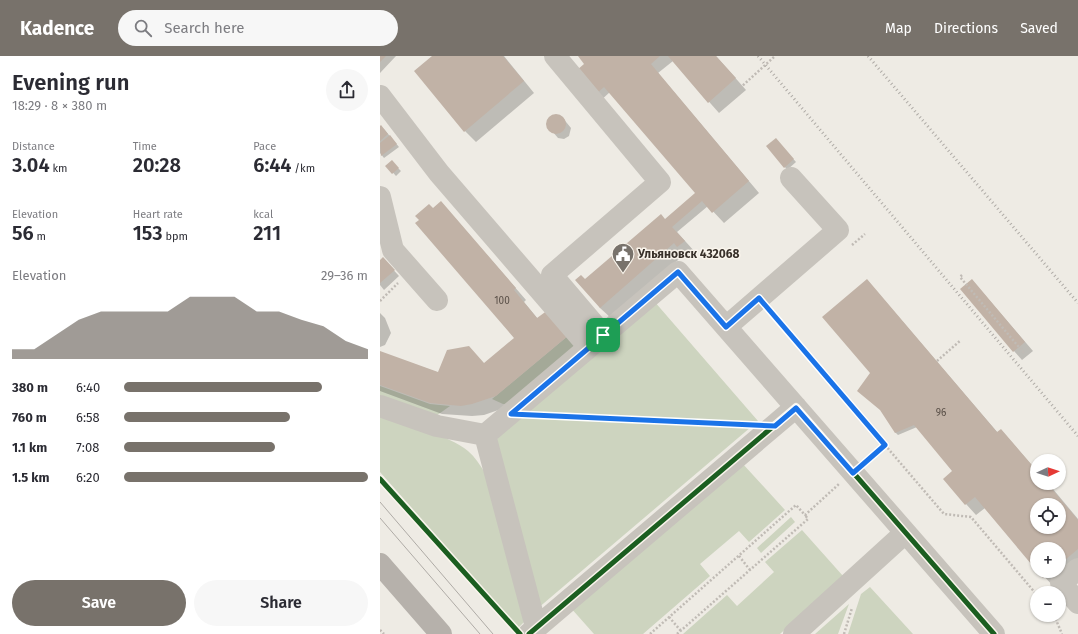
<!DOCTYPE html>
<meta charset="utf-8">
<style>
body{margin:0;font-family:"Fira Sans",sans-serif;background:#f7f7f7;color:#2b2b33;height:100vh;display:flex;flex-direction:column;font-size:15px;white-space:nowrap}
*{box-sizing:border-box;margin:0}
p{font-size:13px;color:#7c7c81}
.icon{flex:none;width:22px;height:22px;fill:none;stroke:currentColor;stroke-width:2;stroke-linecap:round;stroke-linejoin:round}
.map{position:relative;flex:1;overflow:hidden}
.details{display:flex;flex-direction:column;background:#fff;width:380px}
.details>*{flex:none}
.needle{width:26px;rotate:86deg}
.tools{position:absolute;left:650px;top:398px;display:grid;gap:8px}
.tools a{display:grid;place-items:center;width:36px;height:36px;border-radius:50%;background:#fff;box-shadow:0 1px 3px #0004;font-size:20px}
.pin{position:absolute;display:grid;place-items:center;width:34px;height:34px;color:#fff;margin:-17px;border-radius:8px;box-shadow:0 2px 6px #0006}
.round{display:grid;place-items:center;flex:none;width:42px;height:42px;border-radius:21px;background:#f7f7f7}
.headline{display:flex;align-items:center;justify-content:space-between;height:68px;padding:0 12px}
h1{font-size:22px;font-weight:600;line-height:30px}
.stats{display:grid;grid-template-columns:repeat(3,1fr);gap:6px;height:68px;padding:4px 12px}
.stats div{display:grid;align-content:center}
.stats b{font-size:20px;font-weight:600}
.stats small{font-size:11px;font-weight:400}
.stats p{font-size:11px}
.chart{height:112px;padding:8px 12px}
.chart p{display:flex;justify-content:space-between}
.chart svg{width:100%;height:72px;margin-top:4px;fill:#78726b;opacity:.7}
.cta{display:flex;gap:8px;margin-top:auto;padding:8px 12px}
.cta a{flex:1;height:46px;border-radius:24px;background:#78726b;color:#fff;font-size:16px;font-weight:600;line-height:46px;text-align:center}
.cta a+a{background:#f7f7f7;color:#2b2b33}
ul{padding:0 12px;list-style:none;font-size:13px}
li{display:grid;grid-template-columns:64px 48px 1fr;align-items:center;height:30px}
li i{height:10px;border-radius:5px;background:#78726b}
header{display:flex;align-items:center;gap:24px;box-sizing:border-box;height:56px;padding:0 20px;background:#78726b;color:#fff}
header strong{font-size:19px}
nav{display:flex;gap:22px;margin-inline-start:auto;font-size:14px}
.search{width:280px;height:36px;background:#f7f7f7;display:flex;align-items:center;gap:10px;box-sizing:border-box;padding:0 14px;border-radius:22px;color:#7c7c81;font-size:15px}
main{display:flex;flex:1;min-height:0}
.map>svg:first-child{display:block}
.green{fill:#cdd4bf}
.shadow{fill:#0003;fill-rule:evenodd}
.building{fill:#c1b2a6;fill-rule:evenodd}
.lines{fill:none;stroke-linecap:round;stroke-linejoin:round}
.path{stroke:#c0bbb5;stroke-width:2.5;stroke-dasharray:2 2;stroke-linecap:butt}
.minor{stroke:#c7c3bc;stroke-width:22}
.major{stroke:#b6b1ab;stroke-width:22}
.tram{stroke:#afaba6;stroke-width:1}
.rail{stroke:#afaba6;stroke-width:3;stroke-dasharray:1 3;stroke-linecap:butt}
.cycleway-casing{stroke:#faf5ec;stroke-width:8}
.cycleway{stroke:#1b5e20;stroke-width:5}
.route-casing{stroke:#fff;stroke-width:8}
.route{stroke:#1a73e8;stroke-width:5}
.labels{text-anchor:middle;stroke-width:3;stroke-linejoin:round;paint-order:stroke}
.number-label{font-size:10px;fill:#5b5149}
.poi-label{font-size:12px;font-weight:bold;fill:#39312a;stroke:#faf5ec;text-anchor:start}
</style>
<header>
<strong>Kadence</strong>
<div class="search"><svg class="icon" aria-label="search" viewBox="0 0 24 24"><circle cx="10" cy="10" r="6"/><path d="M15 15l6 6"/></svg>Search here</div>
<nav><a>Map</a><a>Directions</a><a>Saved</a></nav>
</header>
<main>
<section class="details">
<div class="headline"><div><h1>Evening run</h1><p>18:29 · 8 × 380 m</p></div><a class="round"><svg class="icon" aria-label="share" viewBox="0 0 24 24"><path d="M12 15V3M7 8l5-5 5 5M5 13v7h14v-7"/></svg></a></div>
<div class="stats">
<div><p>Distance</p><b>3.04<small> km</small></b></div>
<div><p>Time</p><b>20:28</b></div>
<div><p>Pace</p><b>6:44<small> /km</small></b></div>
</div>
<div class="stats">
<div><p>Elevation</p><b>56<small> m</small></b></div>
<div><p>Heart rate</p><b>153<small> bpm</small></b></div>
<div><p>kcal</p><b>211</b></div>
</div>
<div class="chart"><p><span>Elevation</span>29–36 m</p>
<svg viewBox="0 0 160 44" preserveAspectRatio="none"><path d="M0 44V38L10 38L20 29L30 20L40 15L50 15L60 15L70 15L80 6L90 6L100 6L110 15L120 15L130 20L140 24L150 33L160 38V44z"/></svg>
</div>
<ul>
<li><b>380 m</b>6:40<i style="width:81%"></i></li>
<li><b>760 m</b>6:58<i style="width:68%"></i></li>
<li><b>1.1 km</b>7:08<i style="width:62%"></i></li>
<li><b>1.5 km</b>6:20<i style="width:100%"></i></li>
</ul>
<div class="cta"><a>Save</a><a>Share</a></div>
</section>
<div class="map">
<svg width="698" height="578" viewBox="0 0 698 578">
<rect width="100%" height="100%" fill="#eeebe4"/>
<path class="green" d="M274 245 378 365 157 553 115 389 118 380Z
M189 279 198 289 127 348H123L112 343Z
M0 330 50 348 70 350 56 360 0 342Z
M0 360C25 369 69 379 88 395 95 401 100 409 105 417L147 563 138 572 0 416Z
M362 407 405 454 369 486 359 475 320 508 330 520 263 578H214L190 551Z
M411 461 415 466 381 497 377 492Z
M422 474 463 520 400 578H303L347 539 357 550 394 516 385 506Z
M490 531 533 578H468L481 538Z
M469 548 458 578H435Z"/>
<path class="shadow" d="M0 0H16L0 17Z
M53 0H124L154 37 96 86 85 75Z
M199 0H336L366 34 339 57 293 5 278 17 379 137 344 167 328 150 297 176 315 196 309 201 305 198 231 262 220 252 205 224 286 164 317 137 230 36 219 46 209 13Z
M176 59 182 61 191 72 189 80 184 83 178 82 167 69 170 61Z
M0 71 4 73 19 91 4 102 0 97Z
M398 86 416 106 407 114 405 111Z
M14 108 21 115 16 120 7 110Z
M61 146 146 244 144 246 158 263 167 255 199 290 127 351 104 359 92 360 62 358 0 335V296L59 317 105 308 136 282 53 153Z
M0 206 8 208 19 220 4 234 0 229Z
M487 224 618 377 621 374 657 415V427H668L698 463V513L675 532 659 515H679V493H657V513L605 452 596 459 586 448 574 415 537 371 518 379 515 376 493 322ZM657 449H679V471H657Z
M592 224 653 295 642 304 634 295Z
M0 257 5 262 11 277 5 289 0 291Z"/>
<path class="building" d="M0 0H6L0 6Z
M52 0H123L144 25 84 76 34 15Z
M198 0H280L271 8 369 125 332 157 322 145 292 171 305 185 297 191 294 187 220 252 195 224 201 219 205 223 281 158 285 163 315 137 224 31 213 41 197 14 204 8Z
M288 0H336L356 22 328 47Z
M166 68a10 10 0 1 1 20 0a10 10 0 1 1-20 0Z
M1 69 8 78 0 85V70Z
M10 79 17 88 1 100 0 87Z
M396 82 414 103 404 112 386 90Z
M12 104 19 112 12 118 5 110Z
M61 145 136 232 134 234 157 262 168 254 189 279 116 340 92 348 81 350 50 347 0 329V295L58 316 67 294 89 290 104 307 134 282 35 167 39 164 35 160 49 148 53 152Z
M3 201 15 214 0 227V204Z
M487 223 617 376 621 373 657 415V427H667L698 464V493L679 509V493H657V515L595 441 585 449 563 423 572 415 534 369 515 377 500 354 477 335 490 317 442 261ZM657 449H679V471H657Z
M592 223 645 286 633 296 580 233Z
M657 515H672L663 522Z"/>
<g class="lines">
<path class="path" d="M360 32 395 0
M472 189 485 178
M582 219 580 221 643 296 645 294
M0 245 18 227
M391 256 505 389 487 404
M557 305 581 284
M159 359 366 368
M505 389 564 458 591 461 657 539
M0 423 133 570
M359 500 370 514
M674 559 682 578
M289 561 301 575
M0 574 4 578
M270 578 416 449 425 459 459 428
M297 578 428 463 425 459
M464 578 472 552"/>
<path class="minor" d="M175 0 280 126 172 219 223 279
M0 40 59 117 209 291
M0 141 13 194 57 244
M346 271 458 174 411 122
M0 350 57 370 105 379
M105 379 298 216 614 578
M105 379 156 571
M698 513 681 527 698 547
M149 578 416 351
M414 578 525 477"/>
<path class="major" d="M0 508 61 578"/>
<path class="tram" d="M0 446 113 578
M0 462 100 578"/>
<path class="rail" d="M378 0 698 380
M488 0 698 247"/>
<g class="cycleway-casing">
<path id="cycleway" d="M0 423 140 578
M149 578 416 351 614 578"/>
</g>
<use href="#cycleway" class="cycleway"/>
</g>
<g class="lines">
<g class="route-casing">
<path id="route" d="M298 216 346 271 379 242 505 389 473 417 416 352 395 370 131 358Z"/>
</g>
<use href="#route" class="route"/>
</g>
<defs>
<g id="civic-pin" transform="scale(1.15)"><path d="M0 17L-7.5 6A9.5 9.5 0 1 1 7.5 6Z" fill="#78726b" stroke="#faf5ec"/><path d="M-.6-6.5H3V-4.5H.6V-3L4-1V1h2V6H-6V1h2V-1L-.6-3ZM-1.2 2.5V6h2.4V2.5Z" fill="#fff"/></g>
</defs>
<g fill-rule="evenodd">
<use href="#civic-pin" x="243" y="198"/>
</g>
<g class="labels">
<g class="number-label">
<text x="122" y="248">100</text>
<text x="561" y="360">96</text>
</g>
<g class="poi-label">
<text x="258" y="202">Ульяновск 432068</text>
</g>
</g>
</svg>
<div class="tools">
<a><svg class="needle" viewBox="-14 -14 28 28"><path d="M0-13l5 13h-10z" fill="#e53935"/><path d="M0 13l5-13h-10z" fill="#7c7c81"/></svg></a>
<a><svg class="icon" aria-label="locate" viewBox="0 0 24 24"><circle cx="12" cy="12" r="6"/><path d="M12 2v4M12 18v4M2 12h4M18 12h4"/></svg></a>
<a>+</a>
<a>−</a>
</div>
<div class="pin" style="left:223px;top:279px;background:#1e9e55"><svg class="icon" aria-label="arrive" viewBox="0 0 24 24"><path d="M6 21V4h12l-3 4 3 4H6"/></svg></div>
</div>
</main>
